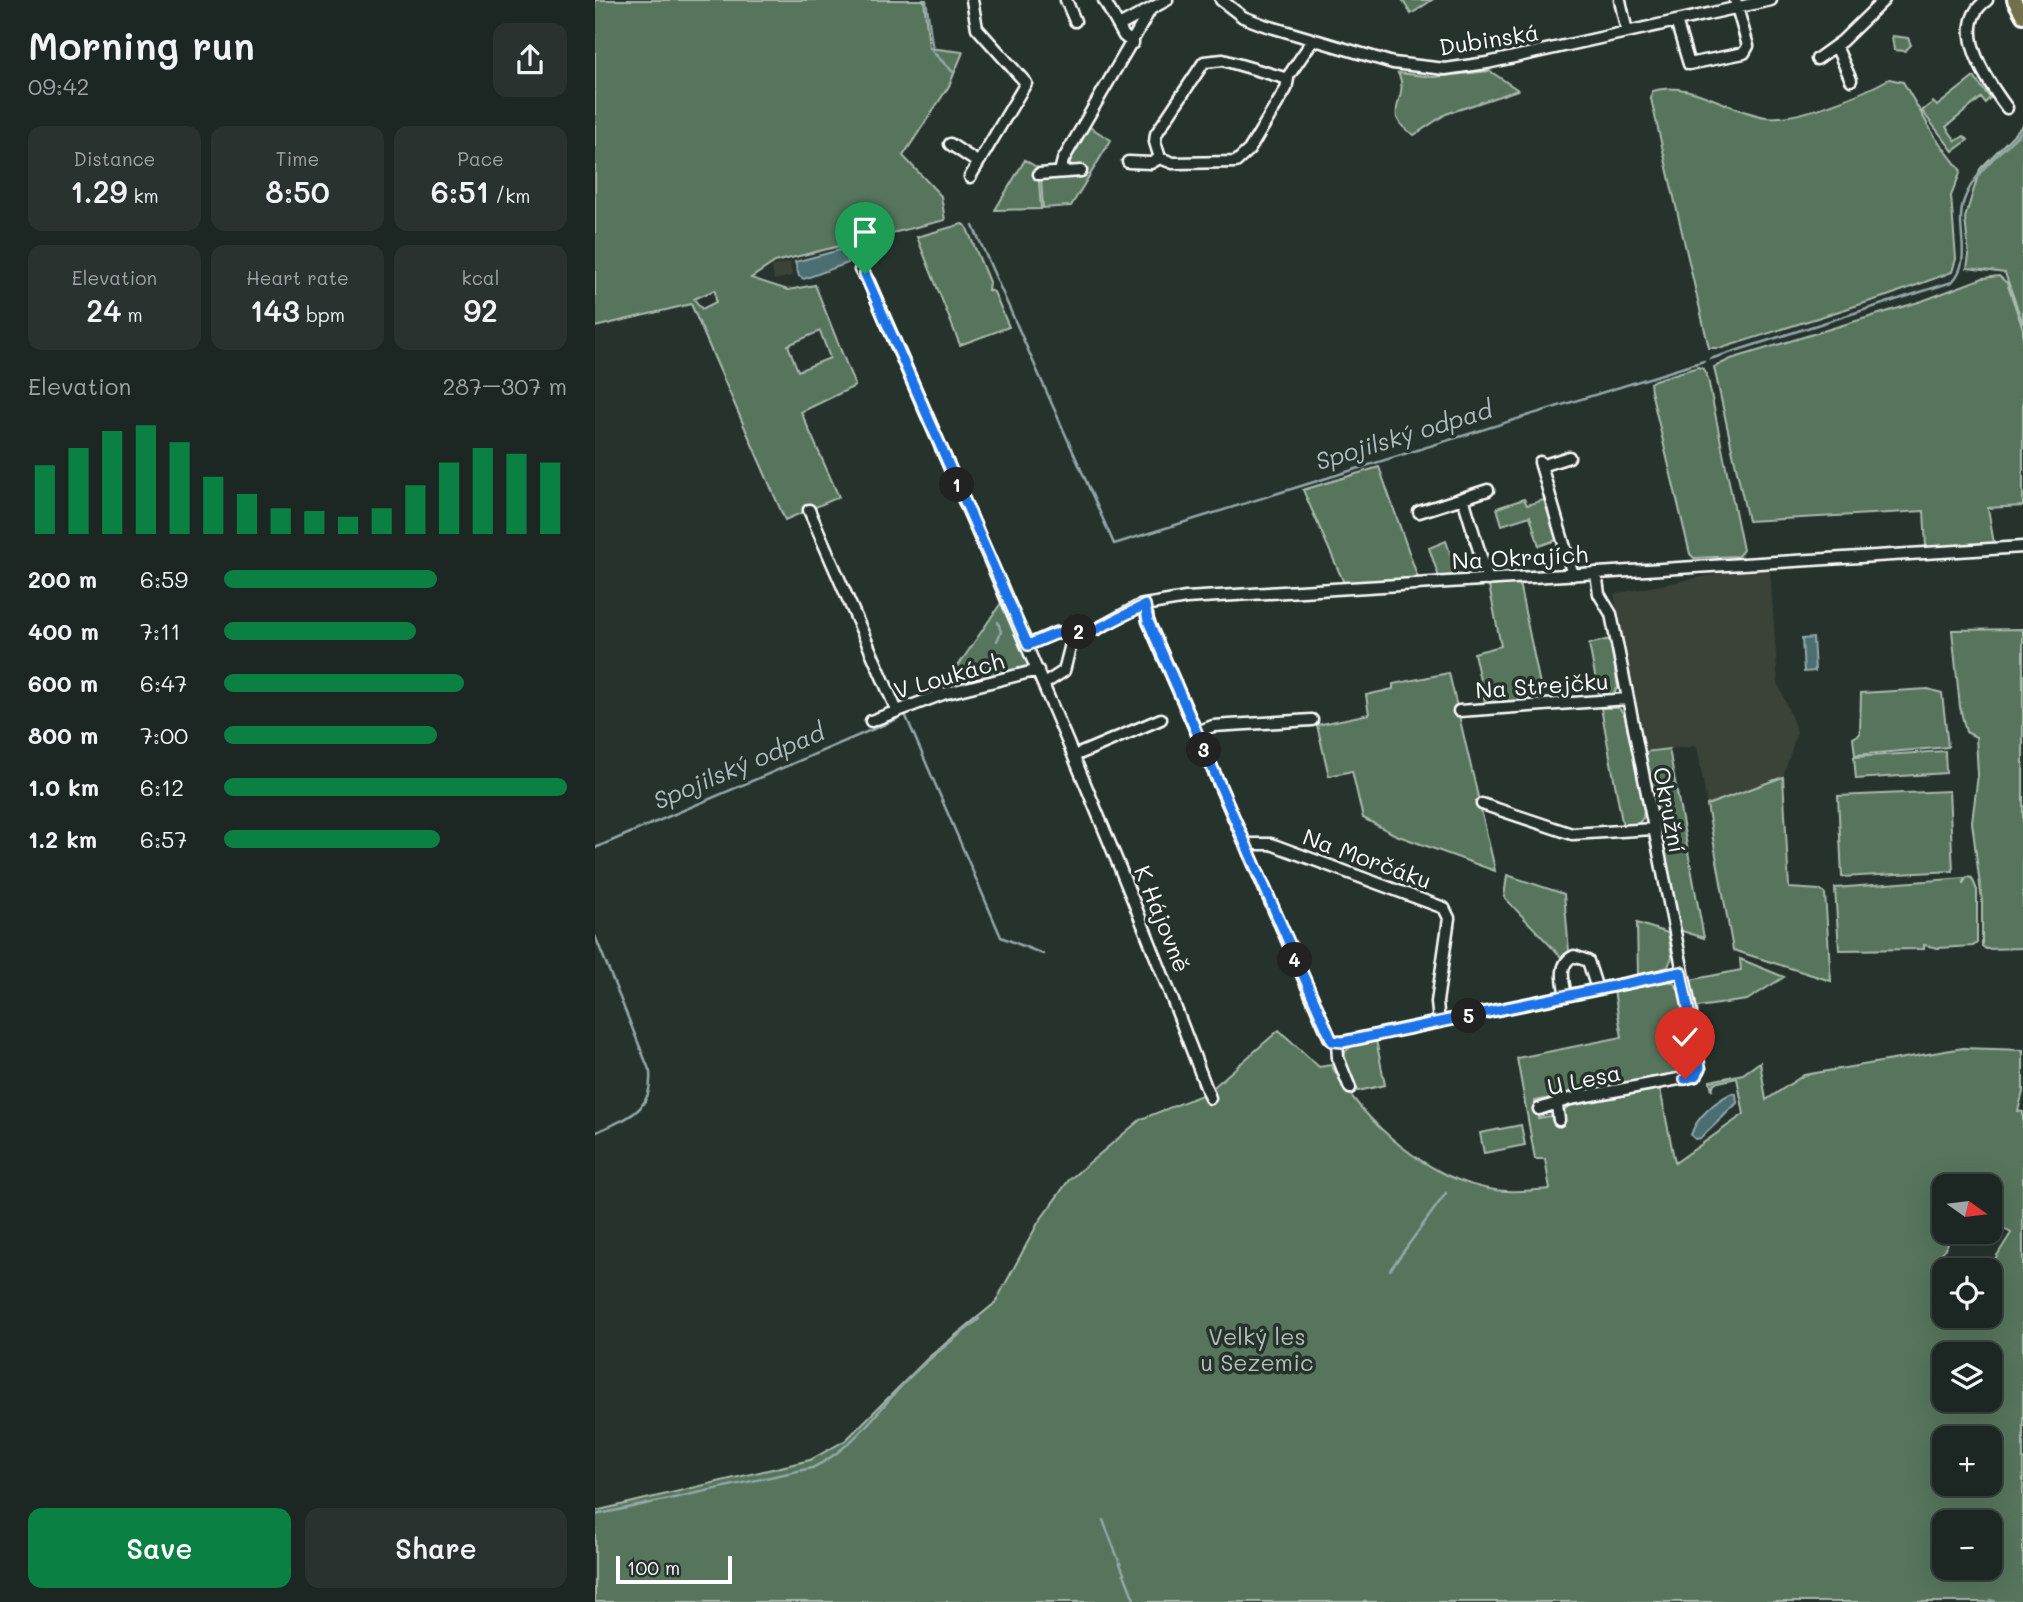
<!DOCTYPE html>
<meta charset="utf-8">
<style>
body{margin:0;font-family:Mali,sans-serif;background:#29322f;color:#f1f3f6;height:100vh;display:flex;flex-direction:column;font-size:26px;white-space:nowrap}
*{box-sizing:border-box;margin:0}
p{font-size:23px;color:#a0a5a5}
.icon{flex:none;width:38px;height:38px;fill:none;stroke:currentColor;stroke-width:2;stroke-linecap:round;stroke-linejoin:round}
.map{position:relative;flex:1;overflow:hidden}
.panel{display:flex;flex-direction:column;background:#1c2622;width:595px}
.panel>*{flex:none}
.needle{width:46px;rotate:104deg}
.controls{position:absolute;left:1337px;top:1174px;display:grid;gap:14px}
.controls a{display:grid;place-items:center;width:70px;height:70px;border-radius:14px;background:#1c2622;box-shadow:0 7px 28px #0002,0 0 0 2px #3a4340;font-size:35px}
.scale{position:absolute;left:21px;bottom:18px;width:116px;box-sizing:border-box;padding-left:7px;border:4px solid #fff;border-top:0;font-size:19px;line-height:24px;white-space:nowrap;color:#fff;-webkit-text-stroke:5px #26332d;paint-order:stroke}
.pin{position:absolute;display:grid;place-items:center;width:60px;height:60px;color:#fff;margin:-72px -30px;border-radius:50% 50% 50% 0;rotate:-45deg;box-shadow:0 0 7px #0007}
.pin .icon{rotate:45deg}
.km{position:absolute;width:35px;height:35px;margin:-18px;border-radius:50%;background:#222;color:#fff;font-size:19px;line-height:35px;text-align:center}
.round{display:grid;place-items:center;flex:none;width:74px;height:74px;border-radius:14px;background:#29322f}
.overview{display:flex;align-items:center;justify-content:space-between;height:119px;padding:0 28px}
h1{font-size:38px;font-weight:600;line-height:52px}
.stats{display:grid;grid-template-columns:repeat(3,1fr);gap:10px;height:119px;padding:7px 28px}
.stats div{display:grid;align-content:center;border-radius:14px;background:#29322f;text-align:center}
.stats b{font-size:30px;font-weight:600}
.stats small{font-size:19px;font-weight:400}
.stats p{font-size:19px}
.chart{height:196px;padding:14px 28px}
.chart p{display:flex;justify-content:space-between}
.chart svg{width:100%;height:126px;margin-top:7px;stroke:#0b8043;stroke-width:6}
.button{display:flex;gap:14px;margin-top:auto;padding:14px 28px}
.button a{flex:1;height:80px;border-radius:14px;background:#0b8043;color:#fff;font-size:28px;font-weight:600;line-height:80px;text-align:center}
.button a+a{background:#29322f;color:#f1f3f6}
ul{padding:0 28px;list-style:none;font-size:23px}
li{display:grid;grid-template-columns:112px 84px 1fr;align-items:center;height:52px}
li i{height:18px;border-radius:9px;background:#0b8043}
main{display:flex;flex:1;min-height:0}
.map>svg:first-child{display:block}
.built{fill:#3a4238}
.green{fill:#56745c;stroke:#aabaae;stroke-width:2;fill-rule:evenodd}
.water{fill:#4c6e72;stroke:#94a8aa;stroke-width:2}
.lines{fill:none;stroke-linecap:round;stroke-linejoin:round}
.stream{stroke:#94a8aa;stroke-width:2.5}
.minor-casing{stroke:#fff;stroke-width:15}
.major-casing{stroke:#fff;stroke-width:18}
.minor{stroke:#26332d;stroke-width:10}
.major{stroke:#71704a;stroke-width:12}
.route-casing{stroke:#fff;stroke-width:14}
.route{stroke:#1a73e8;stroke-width:9}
.labels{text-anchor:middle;stroke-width:7;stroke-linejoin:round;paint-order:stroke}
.street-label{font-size:23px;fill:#fff;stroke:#26332d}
.park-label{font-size:23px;fill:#b3c0b6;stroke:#26332d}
.water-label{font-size:24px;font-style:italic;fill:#aebec0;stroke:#26332d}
</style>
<main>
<section class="panel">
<div class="overview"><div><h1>Morning run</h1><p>09:42</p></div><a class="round"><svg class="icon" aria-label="share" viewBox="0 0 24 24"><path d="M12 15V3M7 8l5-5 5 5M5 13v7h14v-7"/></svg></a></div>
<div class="stats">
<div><p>Distance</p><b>1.29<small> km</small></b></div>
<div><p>Time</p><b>8:50</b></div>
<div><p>Pace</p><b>6:51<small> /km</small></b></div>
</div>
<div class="stats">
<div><p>Elevation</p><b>24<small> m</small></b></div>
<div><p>Heart rate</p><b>143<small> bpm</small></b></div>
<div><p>kcal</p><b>92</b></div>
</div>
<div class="chart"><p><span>Elevation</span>287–307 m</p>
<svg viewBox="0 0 160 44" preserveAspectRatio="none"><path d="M5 44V20M15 44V14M25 44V8M35 44V6M45 44V12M55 44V24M65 44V30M75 44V35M85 44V36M95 44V38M105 44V35M115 44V27M125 44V19M135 44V14M145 44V16M155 44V19"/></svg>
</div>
<ul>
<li><b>200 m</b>6:59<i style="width:62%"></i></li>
<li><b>400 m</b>7:11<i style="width:56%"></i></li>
<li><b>600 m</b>6:47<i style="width:70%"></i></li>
<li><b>800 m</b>7:00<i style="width:62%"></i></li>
<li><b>1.0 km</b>6:12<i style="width:100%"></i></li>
<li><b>1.2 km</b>6:57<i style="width:63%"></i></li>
</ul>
<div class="button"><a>Save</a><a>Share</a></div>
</section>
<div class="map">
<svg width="1428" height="1602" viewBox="0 0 1428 1602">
<rect width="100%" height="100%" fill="#26332d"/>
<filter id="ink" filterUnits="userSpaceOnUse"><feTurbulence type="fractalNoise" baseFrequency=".0143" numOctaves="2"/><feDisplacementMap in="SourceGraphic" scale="14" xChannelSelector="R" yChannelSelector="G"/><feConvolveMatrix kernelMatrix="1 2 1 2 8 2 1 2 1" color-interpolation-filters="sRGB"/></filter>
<g filter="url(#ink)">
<path class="built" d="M195 262 197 276 179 280 177 266Z
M1175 570 1183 683 1202 732 1188 777 1112 805 1102 746 1049 752 1019 594 1127 573Z"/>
<path class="green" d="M0 0H329L334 48 368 52 354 86 308 156 346 196 350 220 180 262 156 278 193 290 220 285 260 386 206 412 244 497 190 520 96 304 0 327ZM120 290 121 302 107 309 99 299ZM225 331 235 358 203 371 193 345Z
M837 0 816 14 808 1 809 0Z
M1297 36 1313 38 1316 45 1310 51 1299 50Z
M895 71 923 90 851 114 819 135C782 113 817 99 803 73L839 77Z
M1379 77 1395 98 1390 103 1386 98 1351 127 1361 141 1369 136 1373 140 1358 151 1327 111 1338 102 1342 106Z
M1294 79 1308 82 1340 137 1366 171 1356 196 1361 259 1357 272 1295 295 1127 348H1114L1056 99 1057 91C1096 79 1134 112 1171 117 1202 121 1267 94 1294 79Z
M1428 125V324L1410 273 1372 268 1374 256 1370 218 1385 169Z
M493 126 516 140 476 206 448 208 446 178 488 175V166H477L473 159Z
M430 160 443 168 446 209 400 210Z
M367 224 371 226 394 282 393 290 399 292 414 327 365 345 322 237Z
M1404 276 1412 283 1428 329V506L1393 508 1399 544 1331 547 1329 511 1153 521 1119 367 1136 359 1327 301 1388 278Z
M1103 367 1109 369 1113 379 1148 550 1143 556 1099 558 1095 554 1056 391 1055 383 1060 380Z
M784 467 823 578 749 583 708 490Z
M929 499 932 505 952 499 964 539 944 546 935 516 907 525 902 508Z
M851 541 863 576 844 577 834 548Z
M924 583 948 699 890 703 879 653 906 646 894 586Z
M406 595 435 666 425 673 420 671 365 686 364 682 369 680 363 666 406 603 403 596Z
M1428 629V948L1391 949 1387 946V901L1377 822 1383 775 1381 737 1371 732 1365 707 1357 630Z
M1015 639 1023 688 1017 695 1004 696 994 644Z
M854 673 899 865 900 871 801 835 768 818 757 771 734 776 722 725 774 714 771 695 798 689V684Z
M1333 689 1347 693 1353 747 1260 755 1258 738 1265 734 1266 693Z
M1006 708H1024L1030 716 1049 809 1048 818 1043 824 1028 827Z
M1074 749 1109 938 1084 930 1049 752Z
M1350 751 1351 773 1261 779 1259 757Z
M1188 777 1194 888 1225 890 1230 894 1236 981 1138 950 1112 805Z
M1354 791 1358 871 1247 877 1243 796Z
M912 875 969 894 974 951 966 957 909 897Z
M1372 877 1377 878 1382 890V943L1378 946 1343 948 1329 945V949L1244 950 1240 888 1369 878V882Z
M1042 923 1073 933 1077 957 1073 967 1043 975Z
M1145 959 1189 977 1152 1000 1103 1007 1101 1011 1095 980 1146 970Z
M1070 981 1078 982 1084 990 1098 1065 1096 1070 940 1101 943 1118 956 1116 958 1122 970 1120 969 1110 974 1106 1065 1089 1080 1163 1149 1114 1142 1078 1119 1083 1117 1090 1115 1081 1148 1074 1165 1062 1171 1100 1209 1075 1368 1048 1428 1050V1092L1423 1111 1428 1112V1602H0V1511L215 1460 251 1440 334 1357 400 1303 443 1223 474 1180 546 1119 612 1093 684 1030 724 1067 736 1065C769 1123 833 1180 900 1190 918 1193 937 1190 955 1189L950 1159H940L922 1058 1027 1037 1019 991ZM1349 1186H1395V1221L1416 1233 1393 1270 1395 1316H1349V1270H1371L1346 1255 1360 1232H1349ZM1349 1354H1395V1400H1349ZM1349 1438H1395V1484H1349ZM1349 1522H1395V1568H1349Z
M781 1040 790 1085 763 1091 749 1059 750 1052 757 1045Z
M926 1125 930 1145 889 1153 885 1133Z"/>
<path class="water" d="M252 248 253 263 209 279 204 276 200 262Z
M1218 638 1220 671 1209 672 1207 639Z
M1137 1093 1141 1094 1142 1103 1106 1138 1100 1139 1096 1135C1101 1117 1121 1101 1137 1093Z"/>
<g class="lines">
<path class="stream" d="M331 0 338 52 358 72
M378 226 519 544 1109 361
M1115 359 1357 282C1379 259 1359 228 1369 200 1379 172 1408 150 1428 130
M402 641 406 632 403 622
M310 714 406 937 448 954
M0 848 302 719
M0 936 55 1072C58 1113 32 1117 0 1133
M795 1270 851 1193
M0 1515 217 1468C258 1449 282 1411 313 1379 334 1357 360 1339 384 1319
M508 1520 540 1602
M1395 1600 1401 1602"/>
<g class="minor-casing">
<path id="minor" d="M471 0 480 21
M509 0 529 36 538 43
M626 0 648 17 669 25 798 63 850 69 892 63 1176 0
M1025 0 1032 32
M1392 0C1354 26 1392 81 1412 108
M1081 21 1094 64 1149 53 1153 46 1140 0
M524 26 572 0
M1241 46 1256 80
M1222 59 1247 41 1289 0
M692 78 718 40
M355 144 382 162
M533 162 556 163 565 158 578 163 641 162 654 150 691 89 693 79 628 60 609 62 561 134 560 142 565 158
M465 172 468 160 555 10
M444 174 486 171
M375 177 431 83 382 28 377 0
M265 270 274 282C391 553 512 822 615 1098
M945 462 978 575
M946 466 974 457
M868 498 893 580
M214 510 302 711
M824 512 893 490
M550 605 553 621 734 1037 742 1043 743 1058 755 1088
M433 645 460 633 502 629 544 606 591 598 1428 547
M449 684 469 671 479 632
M864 711 1033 699
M276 721 348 694 443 670
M602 732 618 726 717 720
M479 756 566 719
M887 804 977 834 1058 829
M650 844H676L849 908 854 918 842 1002 844 1022
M971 996C968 981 963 963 979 956L993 961 1002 989
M742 1043 1086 972
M962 1106 964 1120
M944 1109 975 1099 1100 1076 1105 1069 1098 1044 1096 1012 1016 614 1004 594 1001 573"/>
</g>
<g class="major-casing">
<path id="major" d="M1419 0 1428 16"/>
</g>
<use href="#minor" class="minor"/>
<use href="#major" class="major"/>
</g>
</g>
<g class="lines" filter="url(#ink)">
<g class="route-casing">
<path id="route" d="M270 274 433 645 460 634 502 629 550 605 553 621 737 1041 748 1042 1086 972 1105 1067 1102 1075 1090 1079"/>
</g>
<use href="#route" class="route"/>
</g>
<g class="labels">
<g class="street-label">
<text transform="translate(894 40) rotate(-9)" y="8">Dubinská</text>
<text transform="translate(925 558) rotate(-3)" y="8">Na Okrajích</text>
<text transform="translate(354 676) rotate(-16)" y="8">V Loukách</text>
<text transform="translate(947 686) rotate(-4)" y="8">Na Strejčku</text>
<text transform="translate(1074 810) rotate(79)" y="8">Okružní</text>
<text transform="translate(772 859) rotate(20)" y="8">Na Morčáku</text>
<text transform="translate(567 919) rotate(68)" y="8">K Hájovně</text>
<text transform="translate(989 1080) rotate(-12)" y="8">U Lesa</text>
</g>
<g class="park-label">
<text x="662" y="1345">Velký les<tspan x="662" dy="26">u Sezemic</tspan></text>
</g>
<g class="water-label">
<text transform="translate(809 436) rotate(-17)" y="8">Spojilský odpad</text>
<text transform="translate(144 767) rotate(-23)" y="8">Spojilský odpad</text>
</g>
</g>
</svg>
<div class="controls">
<a><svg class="needle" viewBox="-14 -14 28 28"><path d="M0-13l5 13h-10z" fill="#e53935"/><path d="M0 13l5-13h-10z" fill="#a0a5a5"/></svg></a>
<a><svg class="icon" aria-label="locate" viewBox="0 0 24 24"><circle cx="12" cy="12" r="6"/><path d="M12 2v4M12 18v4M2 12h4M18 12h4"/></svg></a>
<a><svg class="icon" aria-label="layers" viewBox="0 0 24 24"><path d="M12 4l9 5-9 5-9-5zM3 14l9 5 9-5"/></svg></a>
<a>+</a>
<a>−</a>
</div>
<div class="scale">100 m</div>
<div class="pin" style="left:270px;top:274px;background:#1e9e55"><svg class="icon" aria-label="arrive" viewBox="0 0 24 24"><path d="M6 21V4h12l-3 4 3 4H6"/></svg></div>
<div class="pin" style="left:1090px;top:1079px;background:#d93025"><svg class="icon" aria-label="check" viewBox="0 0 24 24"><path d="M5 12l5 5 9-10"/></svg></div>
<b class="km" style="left:362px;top:485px">1</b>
<b class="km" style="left:484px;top:632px">2</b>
<b class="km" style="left:609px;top:750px">3</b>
<b class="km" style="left:700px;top:960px">4</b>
<b class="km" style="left:874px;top:1016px">5</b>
</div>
</main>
